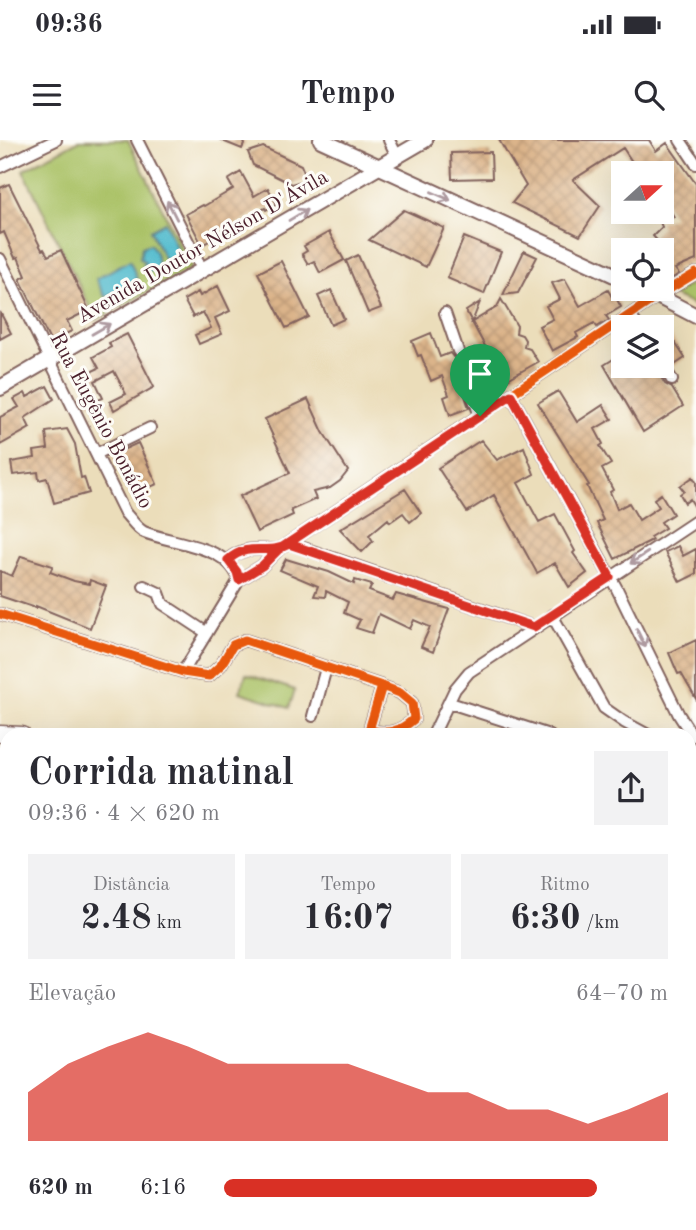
<!DOCTYPE html>
<html lang="pt">
<meta charset="utf-8">
<style>
body{margin:0;font-family:"Old Standard TT",serif;background:#f2f2f3;color:#2b2b33;height:100vh;display:flex;flex-direction:column;font-size:26px;white-space:nowrap}
*{box-sizing:border-box;margin:0}
p{font-size:23px;color:#7c7c81}
.icon{flex:none;width:38px;height:38px;fill:none;stroke:currentColor;stroke-width:2;stroke-linecap:round;stroke-linejoin:round}
.map{position:relative;flex:1;overflow:hidden}
.sheet{position:absolute;left:0px;top:588px;width:696px;height:502px;display:flex;flex-direction:column;background:#fff;border-radius:21px 21px 0 0;box-shadow:0 7px 28px #0002}
.sheet>*{flex:none}
.needle{width:46px;rotate:69deg}
.buttons{position:absolute;left:611px;top:21px;display:grid;gap:14px}
.buttons a{display:grid;place-items:center;width:63px;height:63px;border-radius:0px;background:#fff;box-shadow:0 7px 28px #0002;font-size:35px}
.pin{position:absolute;display:grid;place-items:center;width:60px;height:60px;color:#fff;margin:-72px -30px;border-radius:50% 50% 50% 0;rotate:-45deg;box-shadow:0 0 7px #0007}
.pin .icon{rotate:45deg}
.round{display:grid;place-items:center;flex:none;width:74px;height:74px;border-radius:0px;background:#f2f2f3}
.summary{display:flex;align-items:center;justify-content:space-between;height:119px;padding:0 28px}
h1{font-size:38px;font-weight:800;line-height:52px}
.stats{display:grid;grid-template-columns:repeat(3,1fr);gap:10px;height:119px;padding:7px 28px}
.stats div{display:grid;align-content:center;border-radius:0px;background:#f2f2f3;text-align:center}
.stats b{font-size:35px;font-weight:800}
.stats small{font-size:19px;font-weight:400}
.stats p{font-size:19px}
.chart{height:196px;padding:14px 28px}
.chart p{display:flex;justify-content:space-between}
.chart svg{width:100%;height:126px;margin-top:7px;fill:#d93025;opacity:.7}
ul{padding:0 28px;list-style:none;font-size:23px}
li{display:grid;grid-template-columns:112px 84px 1fr;align-items:center;height:52px}
li i{height:18px;border-radius:9px;background:#d93025}
.status{display:flex;justify-content:space-between;align-items:center;height:49px;padding:0 35px;background:#fff;direction:ltr}
.status svg{height:19px;fill:currentColor}
header{display:flex;justify-content:space-between;align-items:center;height:91px;padding:0 28px;background:#fff;font-size:32px;font-weight:800}
.map>svg:first-child{display:block}
.green{fill:#abc267;stroke:#7a7049;stroke-width:2}
.forest{fill:url(#forest-firs);stroke:#696444;stroke-width:2}
.water{fill:#51bbcd;stroke:#4e6d7c;stroke-width:2}
.lines{fill:none;stroke-linecap:round;stroke-linejoin:round}
.stream{stroke:#51bbcd;stroke-width:3.5}
.building{fill:url(#building-cross-hatch)}
.minor-tunnel{stroke:#cbb79d;stroke-width:10;stroke-dasharray:10 5;stroke-linecap:butt}
.minor-casing{stroke:#82625d;stroke-width:14}
.major-casing{stroke:#82625d;stroke-width:18}
.highway-casing{stroke:#82625d;stroke-width:19}
.minor{stroke:#fff;stroke-width:10}
.major{stroke:#fff;stroke-width:14}
.highway{stroke:#fff;stroke-width:16}
.cycleway-casing{stroke:#fdfcf7;stroke-width:13}
.cycleway{stroke:#e8590c;stroke-width:9}
.oneway{stroke:#ae9aa0}
.route-casing{stroke:#fff;stroke-width:14}
.route{stroke:#d93025;stroke-width:9}
.labels{text-anchor:middle;stroke-width:6;stroke-linejoin:round;paint-order:stroke}
.street-label{font-size:21px;fill:#4a1f2b;stroke:#fdfcf7}
</style>
<div class="status"><b>09:36</b><svg viewBox="0 0 49 12"><path d="M0 12V9h3v3zM5 12V6h3v6zM10 12V3h3v9zM15 12V0h3v12zM26 1h20v11H26zM47 4h2v5h-2z"/></svg></div>
<header><svg class="icon" aria-label="menu" viewBox="0 0 24 24"><path d="M4 6h16M4 12h16M4 18h16"/></svg>Tempo<svg class="icon" aria-label="search" viewBox="0 0 24 24"><circle cx="10" cy="10" r="6"/><path d="M15 15l6 6"/></svg></header>
<div class="map">
<svg width="696" height="1090" viewBox="0 0 696 1090">
<defs>
<pattern id="forest-firs" width="22" height="20" patternUnits="userSpaceOnUse" patternTransform="scale(1.75)"><rect width="22" height="20" fill="#88a85c"/><path d="M5 1l3.5 6h-7zM16 11l3.5 6h-7z" fill="#71884c"/></pattern>
<pattern id="building-cross-hatch" width="8" height="8" patternUnits="userSpaceOnUse" patternTransform="scale(1.75)"><rect width="8" height="8" fill="#dbb48a"/><path d="M0 0l8 8M0 8l8-8" fill="none" stroke="#bd9a77"/></pattern>
</defs>
<rect width="100%" height="100%" fill="#fdfcf7"/>
<filter id="ink" filterUnits="userSpaceOnUse"><feTurbulence type="fractalNoise" baseFrequency=".0143" numOctaves="2"/><feDisplacementMap in="SourceGraphic" scale="14" xChannelSelector="R" yChannelSelector="G"/><feConvolveMatrix kernelMatrix="1 2 1 2 8 2 1 2 1" color-interpolation-filters="sRGB"/></filter>
<filter id="wash" filterUnits="userSpaceOnUse"><feTurbulence type="fractalNoise" baseFrequency=".00686" numOctaves="4" result="noise"/><feDisplacementMap in="SourceGraphic" scale="28" xChannelSelector="R" yChannelSelector="G"/><feGaussianBlur stdDeviation="1.57" result="paint"/><feColorMatrix in="noise" values="0 0 0 0 0 0 0 0 0 0 0 0 0 0 0 0 0 1.4 0 .05"/><feComposite in="paint" operator="in"/></filter>
<g filter="url(#wash)">
<rect width="100%" height="100%" fill="#ebddba"/>
<path class="green" d="M80 0H128L192 128 96 180 23 30Z
M696 141V166L671 155Z
M246 534 295 550 289 568 240 552Z
M690 612 696 613V714L690 712Z"/>
<path class="forest" d="M0 667 7 668V697L0 694Z"/>
<path class="water" d="M165 82 181 118 167 124 150 90Z
M150 104C158 112 159 120 156 130L148 132 143 127 145 122 140 118 142 107Z
M130 120 137 139 105 157 96 139Z"/>
<g class="lines">
<path class="stream" d="M0 629H7
M690 758 696 760"/>
</g>
<g id="blocks">
<path class="building" d="M220 0H246L242 9Z
M499 0H649L656 11 667 3 696 44V120L675 129 679 134 666 142 662 141V106L653 96 662 87 660 82 674 77 662 56V33H621L634 25 623 8 573 40 600 66 580 96 512 63 526 46Z
M263 7 301 25 305 35 302 41 291 44 253 25 248 12Z
M491 12 492 38 452 39 451 13Z
M241 32 254 56 268 48 277 64 266 70 265 68 236 84 237 86 202 105 186 74 203 65 204 66 233 49 228 40Z
M9 44 42 110 44 109 48 116 61 110 89 170 67 181 72 191 50 201 20 139 26 136 18 117 15 118 4 92 0 94V48Z
M404 70 444 88 426 127 369 100Z
M329 92 344 120 320 133 314 121 308 124 302 114 307 111 304 106Z
M464 97 501 112 484 154 447 138Z
M524 111 537 117 518 153 503 155Z
M358 115 381 168 368 173 346 121Z
M281 121 309 177 286 188 258 133Z
M565 139 580 166 608 150 612 157 615 156 621 167 606 176 609 180 597 187 594 183 576 193 578 197 552 211 539 186 553 179 546 166 560 159 552 143Z
M218 146 230 171 215 178 222 194 199 204 195 195 211 188 203 172 193 177 184 160 198 152 200 156Z
M331 150 344 179 331 185 318 156Z
M501 159 517 186 516 193 522 195 525 200 524 207 530 209 538 222 499 244 503 250 493 257 484 242 477 245 472 240 467 241 462 247 469 268 450 275 444 257 449 255 442 236 431 241 421 215 418 216 412 201 431 193 440 217 450 213 453 217 460 219 465 215 472 236 494 223 466 171 480 162 472 182 497 167Z
M0 172 11 193 0 199Z
M662 183 685 218 673 226 666 217 662 216Z
M127 194 154 247 114 270 110 262 126 254 114 231 95 241 103 258 89 264 85 253 91 251 84 235 99 228 93 217 111 207 109 203Z
M623 213V226H654L665 244 672 248 683 266 643 292 604 225Z
M47 246 54 259 25 278 30 288 0 305V277L19 267 14 259 25 253 27 257Z
M558 251 577 282 603 265 612 279 595 289 603 304 600 306 611 324 602 329 613 350 610 352 617 369 629 363 639 380 659 367 654 359 661 354 673 374 661 382 665 388 650 397 652 400 615 419 597 383 603 380 587 346 589 345 538 263Z
M308 259 323 292 348 331 340 341 330 348 313 352 316 359 291 370 293 375 257 392 240 356 290 333 265 279Z
M67 289 75 304 81 338 84 337 89 353 54 363 47 338 39 340 38 332 13 335 11 322 35 318 34 311 48 309 46 292Z
M481 300 497 320 524 307 534 334 518 343 539 382 555 374 575 411 573 413 587 433 569 447 555 423 537 433 494 355 467 372 438 328Z
M138 303 157 344 133 355 114 314Z
M693 337 696 342V369L690 359 685 363 680 354 684 351 680 346Z
M405 349 421 373 410 382 403 373 390 382 388 379 369 395 373 401 362 412 340 389Z
M678 406 683 416 696 409V434L680 442 665 412Z
M21 416 53 426 50 432 74 441 89 444 90 440 106 446 90 488 36 466V468L0 456V431L12 436Z
M286 419 329 432 354 444 355 440 372 445 369 451 393 460 396 454 449 469 433 512 421 507 430 487 414 480 410 489 379 474 372 493 356 488 360 480 344 473 348 462 326 451 325 457 314 456 318 446 280 430Z
M696 500V559L681 533 678 534 669 513Z"/>
</g>
</g>
<g filter="url(#ink)">
<use href="#blocks" fill-opacity="0" stroke="#82625d" stroke-width="2"/>
<g class="lines">
<path class="minor-tunnel" d="M458 211 470 248"/>
<g class="minor-casing">
<path id="minor" d="M137 0 203 131
M389 0 397 16
M680 0 696 24
M0 27 56 0
M0 119 125 373C131 379 137 389 144 392 173 404 229 405 239 440
M445 173 458 211
M630 175 638 187
M662 224 672 240
M470 248 480 276
M511 255 617 449 679 575 690 592 696 597
M96 314 150 288
M289 403 534 487
M278 410 658 156 696 133
M144 446 159 453 163 464 207 493
M0 474 183 532 209 536 221 525 233 505 245 500 382 546 400 553 412 563 414 579C398 593 389 594 369 590L382 546
M552 475 604 568 624 582 648 595
M183 532 239 440 262 426 278 410C256 409 245 406 227 420
M450 563 549 595
M313 576 326 528
M433 595 455 549 469 532 696 381
M0 805 7 808
M690 844 696 847
M690 914 696 899
M0 926 7 929
M0 1046 7 1049
M690 1046 696 1049
M0 1067 7 1063
M74 1083 83 1090
M375 1083 384 1090
M433 1083 437 1090
M61 1090 62 1083
M175 1090 177 1083
M401 1090 407 1083
M616 1090 619 1083"/>
</g>
<g class="major-casing">
<path id="major" d="M321 0 623 139
M644 149 696 176
M0 248 425 0"/>
</g>
<g class="highway-casing">
<path id="highway" d="M0 594 22 595
M0 654 7 655
M690 726 696 728
M690 789 696 792"/>
</g>
<use href="#minor" class="minor"/>
<use href="#major" class="major"/>
<use href="#highway" class="highway"/>
<g class="cycleway-casing">
<path id="cycleway" d="M278 410 658 156 696 133
M0 474 183 532 209 536 221 525 233 505 245 500 382 546 400 553 412 563 414 579C398 593 389 594 369 590L382 546"/>
</g>
<use href="#cycleway" class="cycleway"/>
</g>
<defs><path id="oneway-shaft" d="M-6 0H5M1.5-3L5.5 0L1.5 3" fill="none" stroke-width="1.6" stroke-linecap="round" stroke-linejoin="round" transform="scale(1.75)"/></defs>
<g class="oneway">
<use href="#oneway-shaft" transform="translate(441 56) rotate(24)"/>
<use href="#oneway-shaft" transform="translate(172 70) rotate(-117)"/>
<use href="#oneway-shaft" transform="translate(298 75) rotate(-31)"/>
<use href="#oneway-shaft" transform="translate(101 189) rotate(-30)"/>
<use href="#oneway-shaft" transform="translate(639 418) rotate(147)"/>
<use href="#oneway-shaft" transform="translate(641 498) rotate(64)"/>
</g>
</g>
<g class="lines" filter="url(#ink)">
<g class="route-casing">
<path id="route" d="M480 276 278 410 262 426 239 440 237 432 228 420C252 400 266 417 289 404L534 487 610 437 511 255 480 276"/>
</g>
<use href="#route" class="route"/>
</g>
<g class="labels">
<g class="street-label">
<text transform="translate(202 106) rotate(-30)" y="7">Avenida Doutor Nélson D'Ávila</text>
<text transform="translate(102 280) rotate(62)" y="7">Rua Eugênio Bonádio</text>
</g>
</g>
</svg>
<div class="buttons">
<a><svg class="needle" viewBox="-14 -14 28 28"><path d="M0-13l5 13h-10z" fill="#e53935"/><path d="M0 13l5-13h-10z" fill="#7c7c81"/></svg></a>
<a><svg class="icon" aria-label="locate" viewBox="0 0 24 24"><circle cx="12" cy="12" r="6"/><path d="M12 2v4M12 18v4M2 12h4M18 12h4"/></svg></a>
<a><svg class="icon" aria-label="layers" viewBox="0 0 24 24"><path d="M12 4l9 5-9 5-9-5zM3 14l9 5 9-5"/></svg></a>
</div>
<div class="pin" style="left:480px;top:276px;background:#1e9e55"><svg class="icon" aria-label="arrive" viewBox="0 0 24 24"><path d="M6 21V4h12l-3 4 3 4H6"/></svg></div>
<section class="sheet">
<div class="summary"><div><h1>Corrida matinal</h1><p>09:36 · 4 × 620 m</p></div><a class="round"><svg class="icon" aria-label="share" viewBox="0 0 24 24"><path d="M12 15V3M7 8l5-5 5 5M5 13v7h14v-7"/></svg></a></div>
<div class="stats">
<div><p>Distância</p><b>2.48<small> km</small></b></div>
<div><p>Tempo</p><b>16:07</b></div>
<div><p>Ritmo</p><b>6:30<small> /km</small></b></div>
</div>
<div class="chart"><p><span>Elevação</span>64–70 m</p>
<svg viewBox="0 0 160 44" preserveAspectRatio="none"><path d="M0 44V27L10 17L20 11L30 6L40 11L50 17L60 17L70 17L80 17L90 22L100 27L110 27L120 33L130 33L140 38L150 33L160 27V44z"/></svg>
</div>
<ul>
<li><b>620 m</b>6:16<i style="width:84%"></i></li>
</ul>
</section>
</div>
